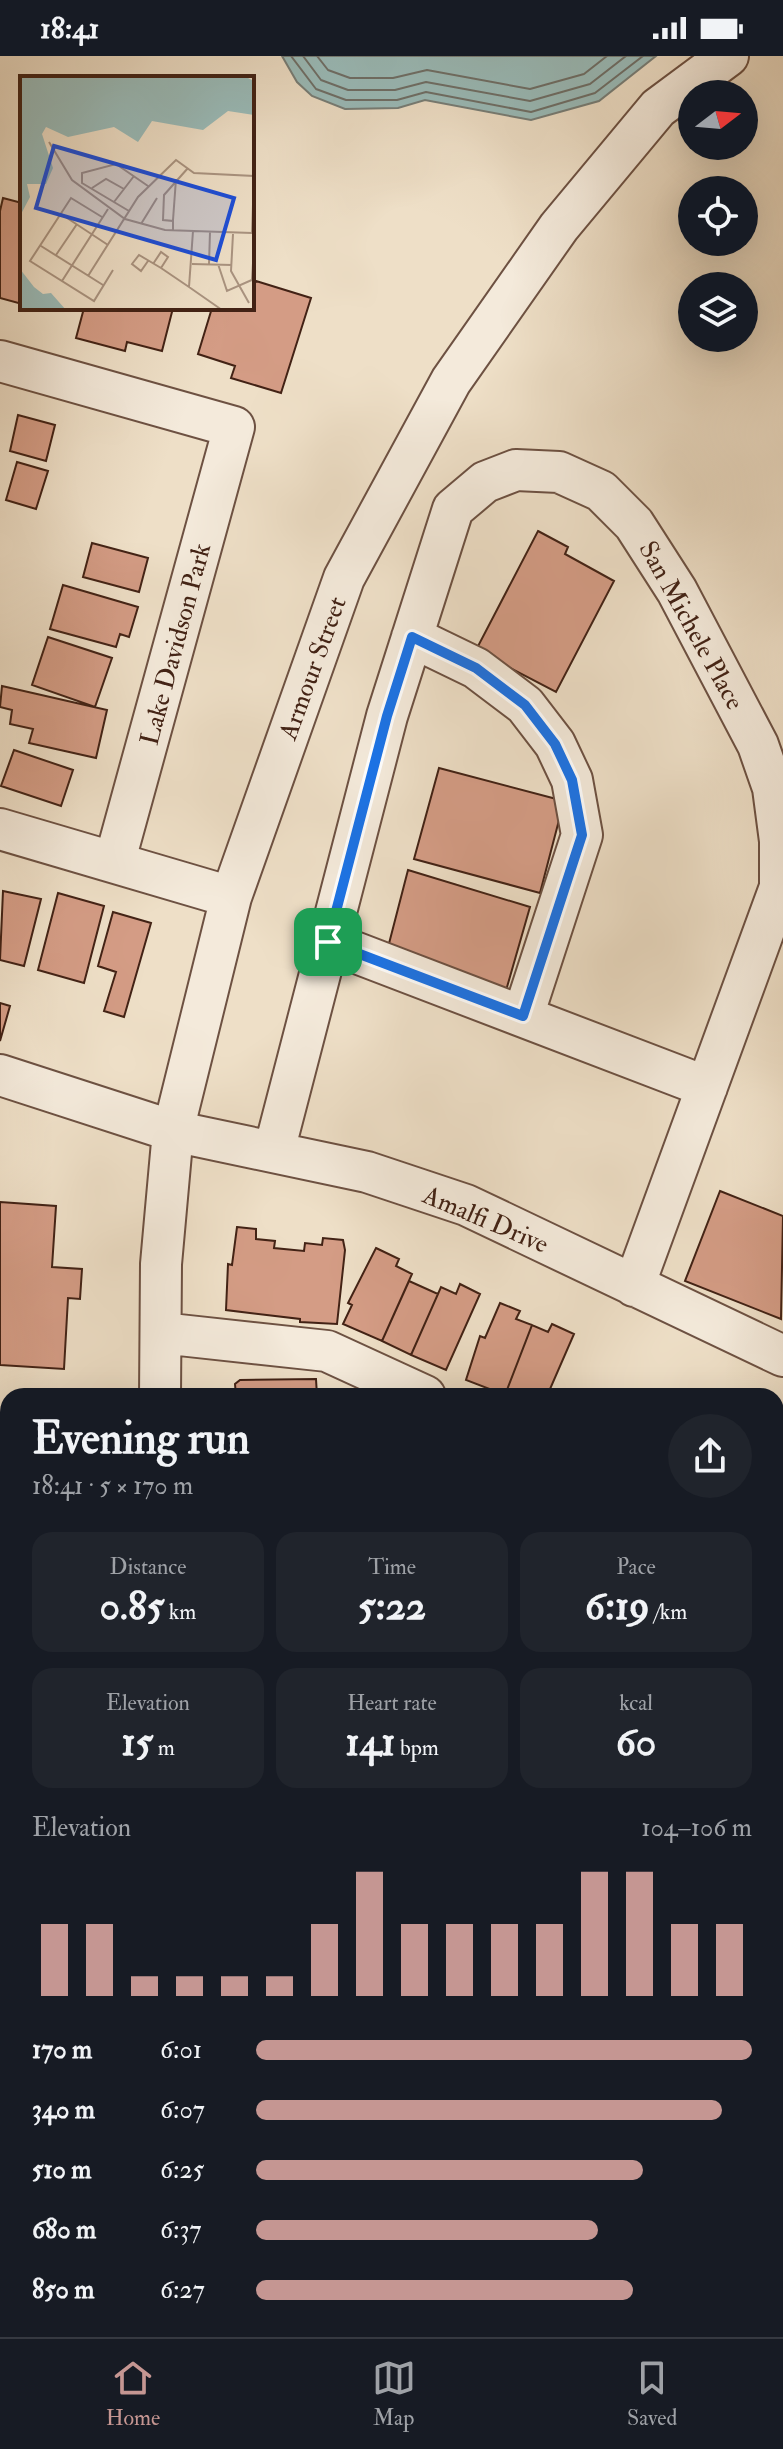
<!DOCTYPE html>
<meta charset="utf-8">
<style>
body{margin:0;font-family:"IM FELL Double Pica",serif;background:#20242c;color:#f1f3f6;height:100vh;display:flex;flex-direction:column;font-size:30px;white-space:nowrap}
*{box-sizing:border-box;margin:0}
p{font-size:26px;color:#9ea1a6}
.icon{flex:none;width:44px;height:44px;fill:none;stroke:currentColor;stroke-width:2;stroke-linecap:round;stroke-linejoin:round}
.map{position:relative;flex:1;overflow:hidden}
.panel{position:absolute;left:0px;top:1332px;width:784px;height:950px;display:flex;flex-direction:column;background:#171b24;border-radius:24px 24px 0 0;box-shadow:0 8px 32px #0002}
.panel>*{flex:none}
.needle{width:52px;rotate:74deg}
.buttons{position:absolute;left:678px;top:24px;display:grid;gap:16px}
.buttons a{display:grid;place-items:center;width:80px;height:80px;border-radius:50%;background:#171b24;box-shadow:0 8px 32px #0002;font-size:40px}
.pin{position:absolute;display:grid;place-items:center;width:68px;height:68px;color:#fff;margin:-34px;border-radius:16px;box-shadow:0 4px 12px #0006}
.round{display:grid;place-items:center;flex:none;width:84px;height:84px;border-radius:42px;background:#20242c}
.summary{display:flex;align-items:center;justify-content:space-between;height:136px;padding:0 32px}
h1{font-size:44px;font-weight:700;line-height:60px}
.metrics{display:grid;grid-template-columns:repeat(3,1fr);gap:12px;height:136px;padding:8px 32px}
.metrics div{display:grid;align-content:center;border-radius:20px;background:#20242c;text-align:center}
.metrics b{font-size:40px;font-weight:700}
.metrics small{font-size:22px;font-weight:400}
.metrics p{font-size:22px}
.chart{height:224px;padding:16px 32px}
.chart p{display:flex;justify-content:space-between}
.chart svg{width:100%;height:144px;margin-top:8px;stroke:#c59692;stroke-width:6}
ul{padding:0 32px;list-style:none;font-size:26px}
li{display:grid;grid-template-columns:128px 96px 1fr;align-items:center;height:60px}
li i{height:20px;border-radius:10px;background:#c59692}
.status{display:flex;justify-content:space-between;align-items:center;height:56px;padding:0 40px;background:#171b24;direction:ltr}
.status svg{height:22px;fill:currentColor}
.dock{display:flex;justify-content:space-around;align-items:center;height:112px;border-top:2px solid #363941;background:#171b24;font-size:22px;color:#9ea1a6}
.dock a{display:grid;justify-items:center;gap:4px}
.dock .current{color:#c59692}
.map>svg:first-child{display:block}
.water{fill:#9abcba;stroke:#777e78;stroke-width:2}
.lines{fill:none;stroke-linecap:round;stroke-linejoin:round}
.shore{stroke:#6e6f68;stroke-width:2}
.building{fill:#d49c85;stroke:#422215;stroke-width:2}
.minor-casing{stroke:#6d5142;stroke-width:44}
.minor{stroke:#f4eadb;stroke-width:40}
.route-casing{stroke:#fff;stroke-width:16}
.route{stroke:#1a73e8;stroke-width:10}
.labels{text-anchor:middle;stroke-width:8;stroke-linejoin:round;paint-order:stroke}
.street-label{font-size:26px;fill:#422215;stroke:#f4eadb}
.inset-road{fill:none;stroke:#a99380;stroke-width:2}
.view{fill:#1d4ed8;fill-opacity:0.15;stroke:#1d4ed8;stroke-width:4}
.inset-edge{fill:none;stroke:#422215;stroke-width:4}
</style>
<div class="status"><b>18:41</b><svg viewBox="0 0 49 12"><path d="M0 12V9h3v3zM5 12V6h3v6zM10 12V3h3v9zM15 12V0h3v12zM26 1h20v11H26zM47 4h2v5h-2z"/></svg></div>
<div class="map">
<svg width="783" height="2281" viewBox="0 0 783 2281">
<rect width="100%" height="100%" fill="#eedfc7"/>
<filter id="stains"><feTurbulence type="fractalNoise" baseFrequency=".0025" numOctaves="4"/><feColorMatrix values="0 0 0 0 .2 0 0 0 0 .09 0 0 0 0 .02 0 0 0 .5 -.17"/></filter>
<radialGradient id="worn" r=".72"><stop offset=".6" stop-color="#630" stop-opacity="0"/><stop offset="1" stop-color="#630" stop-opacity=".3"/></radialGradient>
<path class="water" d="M282 0H656L599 45 531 64 425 44 398 52 345 53 312 40 297 26Z"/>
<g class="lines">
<path class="shore" d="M291 0 316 33 346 44H397L426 36 531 56 595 37 643 0
M303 0 321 24 348 34H395L426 26 530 45 590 28 626 0
M317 0 328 14 350 22H393L427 14 530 33 584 18 607 0"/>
</g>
<path class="building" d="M3 142 22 147V248L0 242V155Z
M256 225 311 242 281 337 231 322 235 310 198 298 212 252H252V233Z
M84 252H173L162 295 127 286 125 295 76 282Z
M18 359 55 369 46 405 10 395Z
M17 406 48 415 36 453 6 444Z
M538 475 568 491 565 498 614 525 556 636 476 594Z
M92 487 148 502 139 536 83 521Z
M63 529 138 551 129 581 120 578 116 591 50 573Z
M48 581 112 602 95 651 32 629Z
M2 630 107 654 96 702 29 687 33 673 10 668 12 654 0 651Z
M14 694 73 714 61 750 1 730Z
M439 712 564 745 540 837 414 803Z
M408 814 530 851 505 938 385 903Z
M3 835 41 843 24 910 0 904Z
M58 837 104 850 84 927 38 914Z
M113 856 151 867 124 961 104 955 116 916 98 910Z
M0 947 10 950 0 985Z
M720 1135 783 1160 781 1263 685 1225Z
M0 1146 56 1150 52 1211 82 1213 80 1243 68 1242 64 1313 0 1309Z
M237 1171 256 1173V1183L275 1185 274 1192 304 1195 305 1187 322 1189 323 1182 343 1184 345 1194 337 1268 300 1266V1263L226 1254 228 1208 232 1209Z
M376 1192 399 1203 396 1210 412 1218 382 1285 343 1268 352 1249 348 1247Z
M409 1225 438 1238 411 1299 382 1285Z
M460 1228 480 1238 446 1314 411 1299 441 1231 456 1238Z
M500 1247 520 1255 516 1263 532 1269 505 1339 466 1324 480 1280 485 1282Z
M552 1268 574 1278 547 1340 505 1339 532 1269 548 1276Z
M316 1323 317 1340H236L235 1328 240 1324Z
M0 1626 8 1629V1785L0 1783Z
M783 1677V2281H496L494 2274H776V1679Z
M8 2032V2113L0 2115V2034Z
M8 2225V2274H46L47 2281H0V2227Z"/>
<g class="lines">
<g class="minor-casing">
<path id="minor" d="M0 305 234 371 115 804
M412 581 476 612 525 649 555 688 572 724 582 779 523 960
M0 773 231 841
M328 886 707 1031
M0 1019 173 1075 367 1116 466 1149 783 1300
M274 1095 387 660 453 453 485 426 516 414 559 416 601 435 634 468 677 535 758 689 773 732 780 785V831L634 1230
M161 1277 327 1295 425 1340
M160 1340 161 1208 173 1075 231 841 344 522 451 325 559 171 658 52 728 0
M776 1505 783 1508
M776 1543 783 1541
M0 1982 8 1980
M0 2187 8 2185
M105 2274 107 2281
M344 2274 346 2281"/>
</g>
<use href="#minor" class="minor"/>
</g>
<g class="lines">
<g class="route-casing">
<path id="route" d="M412 581 476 612 525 649 555 688 572 724 582 779 523 960 328 886 387 660Z"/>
</g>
<use href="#route" class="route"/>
</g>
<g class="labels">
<g class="street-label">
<text transform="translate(692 569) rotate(61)" y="9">San Michele Place</text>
<text transform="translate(175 588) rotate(-75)" y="9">Lake Davidson Park</text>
<text transform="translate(312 612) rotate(-70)" y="9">Armour Street</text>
<text transform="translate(486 1163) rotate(23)" y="9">Amalfi Drive</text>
</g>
</g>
<g transform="translate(20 20)">
<rect width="234" height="234" fill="#eedfc7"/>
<path d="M0 0H224L234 5V39L208 35 183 54 132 45 118 66 94 51 48 61 26 51 22 58 33 92 26 108H7L10 121 0 140ZM0 193 14 211 23 218 31 217 46 234H0Z" fill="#9abcba"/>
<path class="inset-road" d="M29 66 52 104 105 143 145 154 232 157M72 112 86 103 104 113M94 126 114 100M109 135 62 107V97L96 88 128 110M41 138 88 169M82 141 51 122 10 185 74 225 93 194M153 144 156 103M121 148 137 122M153 155V145L143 144 144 119 168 92M213 158 211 195 229 227M21 170 83 209M36 179 57 148M128 185 121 195 112 188 119 179 141 192 169 211 202 234M133 188 141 176 148 181 141 192M172 188 212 189M189 188 190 156M198 188 207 215 234 203M68 200 118 121 156 84 174 97 234 100 232 157M232 203 234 171M42 205 88 133M169 211 173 155"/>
<path class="view" d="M34 70 214 122 196 184 16 132Z"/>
<rect width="234" height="234" class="inset-edge"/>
</g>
<rect width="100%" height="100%" filter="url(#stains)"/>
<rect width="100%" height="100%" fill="url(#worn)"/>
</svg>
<div class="buttons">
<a><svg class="needle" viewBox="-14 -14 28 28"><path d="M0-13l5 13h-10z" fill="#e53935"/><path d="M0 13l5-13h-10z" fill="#9ea1a6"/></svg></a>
<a><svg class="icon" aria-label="locate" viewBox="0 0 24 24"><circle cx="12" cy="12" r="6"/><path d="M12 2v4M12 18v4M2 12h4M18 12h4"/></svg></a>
<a><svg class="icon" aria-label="layers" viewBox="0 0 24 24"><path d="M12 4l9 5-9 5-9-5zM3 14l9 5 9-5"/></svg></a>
</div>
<div class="pin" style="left:328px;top:886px;background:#1e9e55"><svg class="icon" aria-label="arrive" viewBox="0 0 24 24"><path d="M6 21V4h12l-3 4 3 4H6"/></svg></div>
<section class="panel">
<div class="summary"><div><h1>Evening run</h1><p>18:41 · 5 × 170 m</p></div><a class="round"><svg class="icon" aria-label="share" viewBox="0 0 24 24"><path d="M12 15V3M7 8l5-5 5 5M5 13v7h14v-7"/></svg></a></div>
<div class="metrics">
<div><p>Distance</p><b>0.85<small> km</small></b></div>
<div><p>Time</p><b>5:22</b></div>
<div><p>Pace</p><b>6:19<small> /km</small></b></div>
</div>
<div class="metrics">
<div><p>Elevation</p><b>15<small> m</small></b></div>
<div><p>Heart rate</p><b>141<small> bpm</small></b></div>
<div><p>kcal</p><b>60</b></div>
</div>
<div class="chart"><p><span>Elevation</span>104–106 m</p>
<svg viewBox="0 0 160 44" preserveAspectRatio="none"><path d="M5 44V22M15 44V22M25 44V38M35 44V38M45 44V38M55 44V38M65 44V22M75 44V6M85 44V22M95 44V22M105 44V22M115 44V22M125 44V6M135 44V6M145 44V22M155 44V22"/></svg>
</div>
<ul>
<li><b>170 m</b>6:01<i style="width:100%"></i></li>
<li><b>340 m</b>6:07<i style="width:94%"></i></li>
<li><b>510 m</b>6:25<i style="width:78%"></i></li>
<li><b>680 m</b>6:37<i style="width:69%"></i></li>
<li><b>850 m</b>6:27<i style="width:76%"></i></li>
</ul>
</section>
</div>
<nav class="dock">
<a class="current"><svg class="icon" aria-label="home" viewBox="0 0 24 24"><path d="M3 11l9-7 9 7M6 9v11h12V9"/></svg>Home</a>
<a><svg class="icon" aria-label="map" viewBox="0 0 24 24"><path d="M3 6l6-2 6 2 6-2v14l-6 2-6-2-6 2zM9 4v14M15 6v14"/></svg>Map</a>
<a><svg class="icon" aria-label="saved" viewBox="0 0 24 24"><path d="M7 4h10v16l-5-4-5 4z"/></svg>Saved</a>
</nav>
